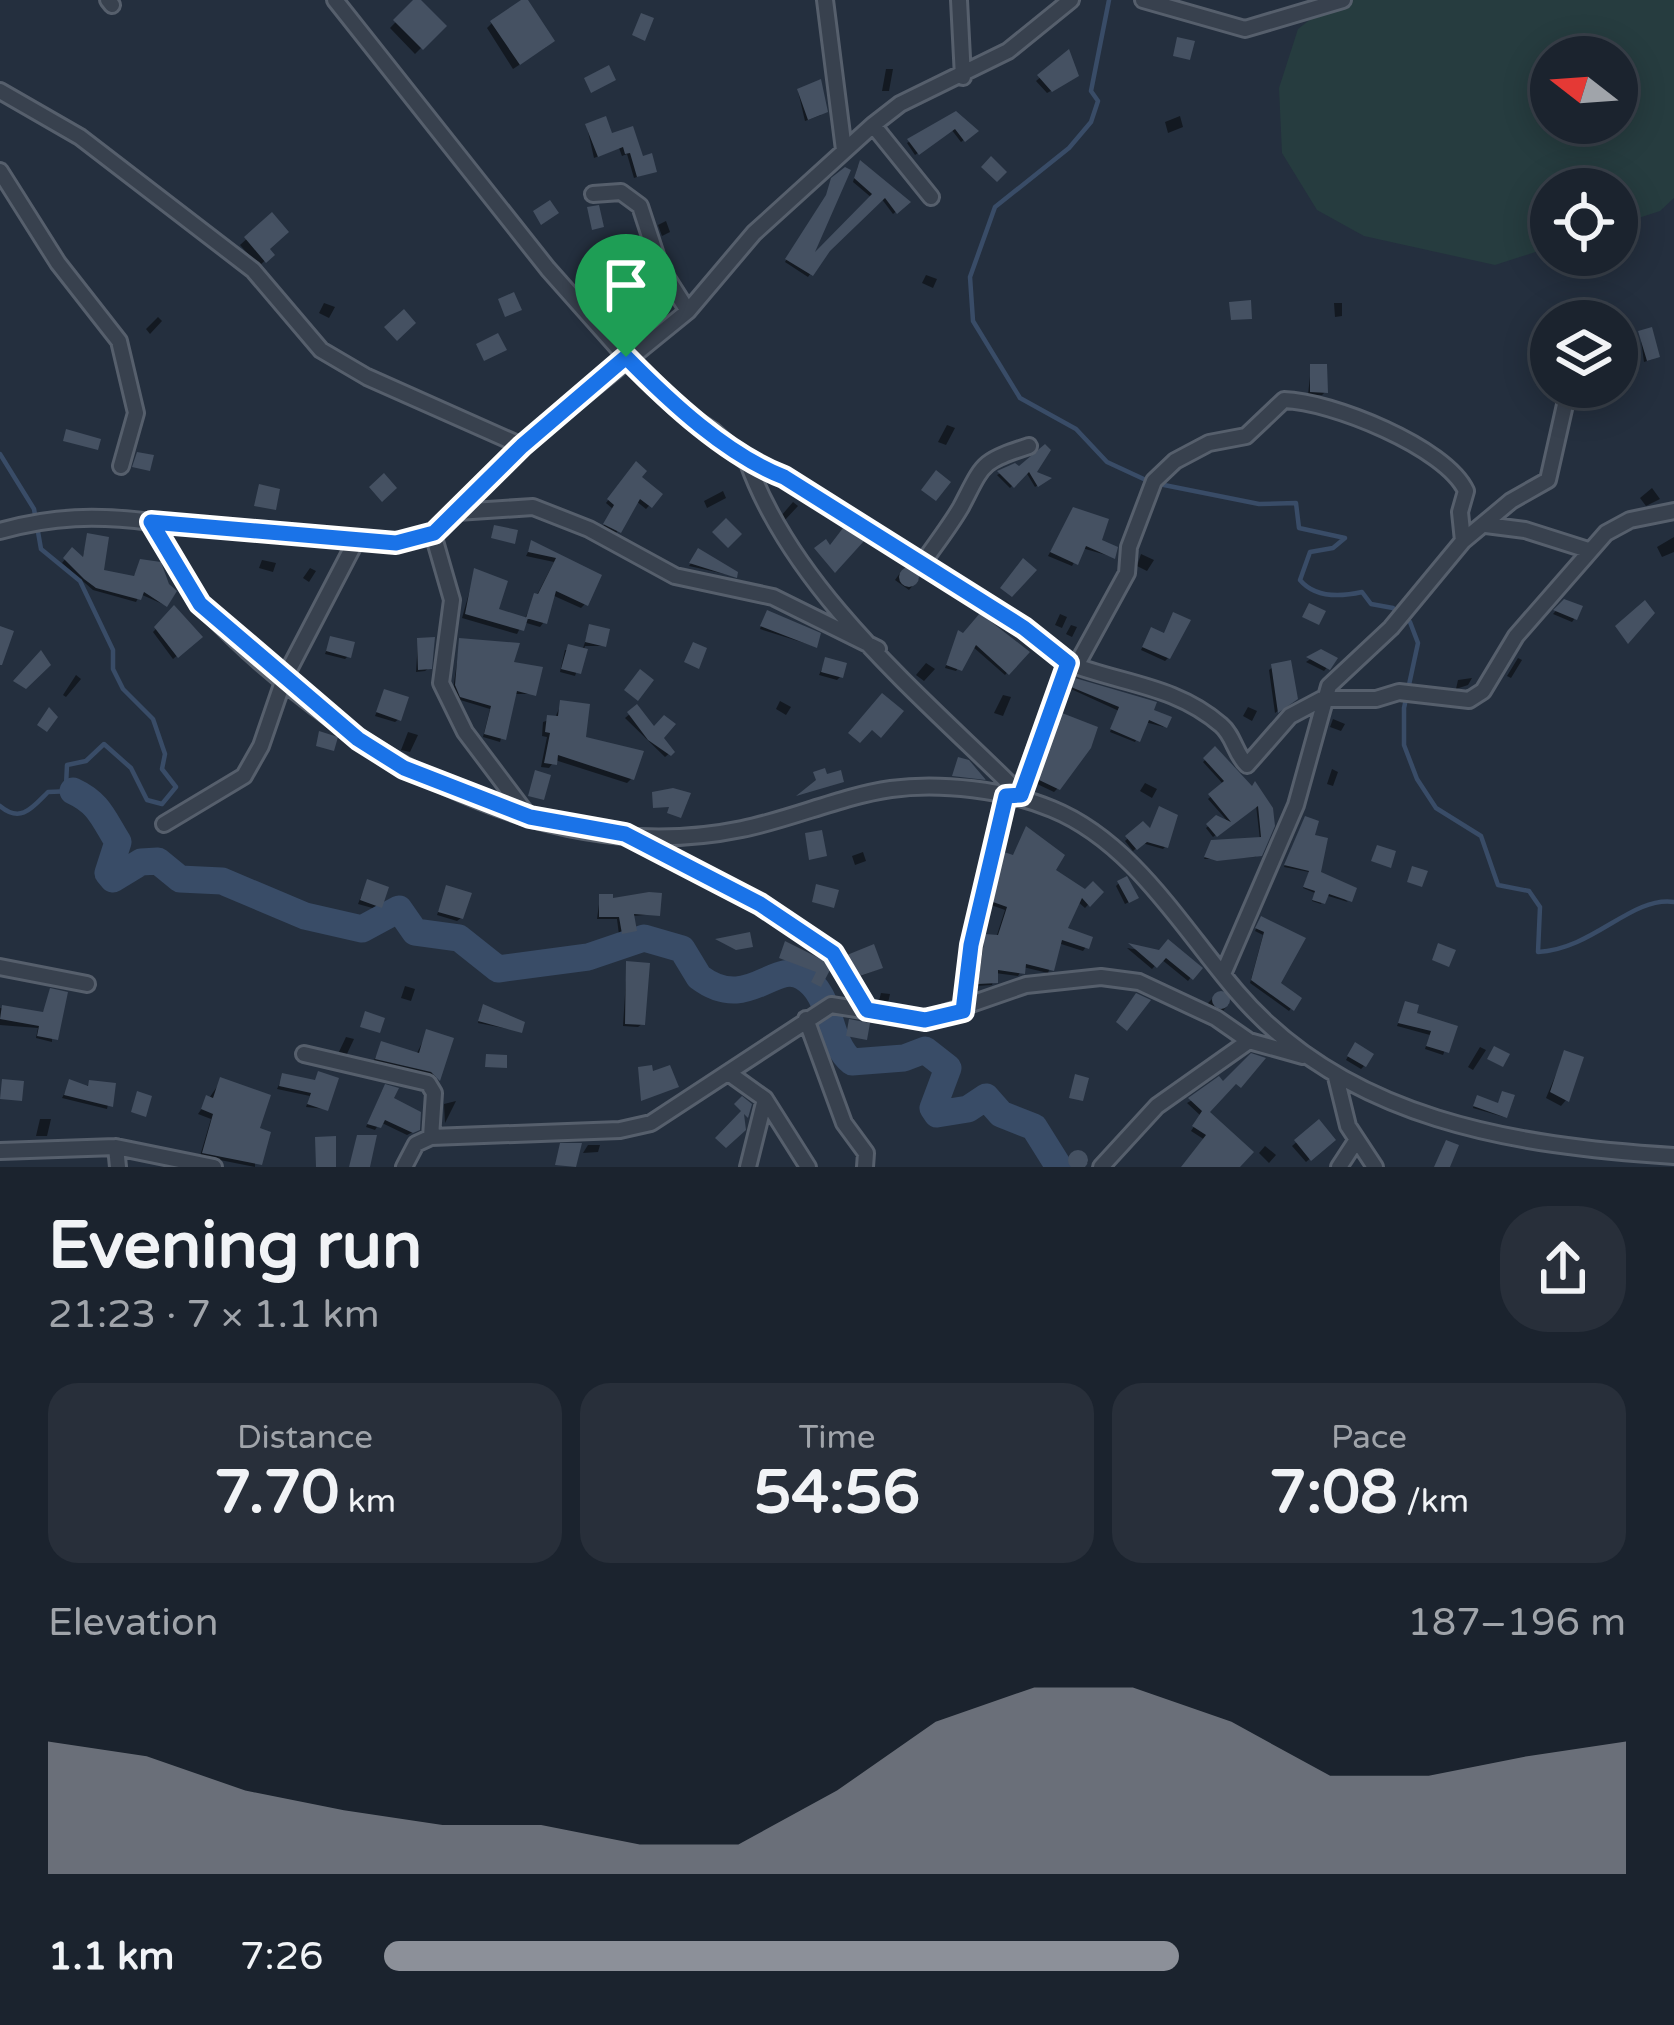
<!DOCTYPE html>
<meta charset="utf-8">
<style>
body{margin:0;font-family:"Varela Round",sans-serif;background:#282f3a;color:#f1f3f6;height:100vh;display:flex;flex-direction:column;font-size:45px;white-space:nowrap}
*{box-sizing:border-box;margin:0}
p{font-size:39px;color:#a0a4aa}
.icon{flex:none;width:66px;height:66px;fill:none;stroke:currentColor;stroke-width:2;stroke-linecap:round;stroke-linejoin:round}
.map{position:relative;height:1167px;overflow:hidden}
.drawer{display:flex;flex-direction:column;background:#1b232e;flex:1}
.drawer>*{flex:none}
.needle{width:78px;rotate:287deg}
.buttons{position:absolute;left:1530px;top:36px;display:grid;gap:24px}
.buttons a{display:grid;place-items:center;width:108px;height:108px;border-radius:50%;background:#1b232e;box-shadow:0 6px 30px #0003,0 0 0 3px #39404a;font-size:60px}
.pin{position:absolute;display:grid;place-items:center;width:102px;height:102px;color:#fff;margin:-123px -51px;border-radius:50% 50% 50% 0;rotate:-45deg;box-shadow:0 0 12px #0007}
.pin .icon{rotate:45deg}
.round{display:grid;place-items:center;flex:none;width:126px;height:126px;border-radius:48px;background:#282f3a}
.head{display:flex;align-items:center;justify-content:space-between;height:204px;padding:0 48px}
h1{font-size:66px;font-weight:800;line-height:90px}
.figures{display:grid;grid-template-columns:repeat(3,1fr);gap:18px;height:204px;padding:12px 48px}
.figures div{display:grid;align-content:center;border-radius:30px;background:#282f3a;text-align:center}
.figures b{font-size:60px;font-weight:800}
.figures small{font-size:33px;font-weight:400}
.figures p{font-size:33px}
.chart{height:336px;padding:24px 48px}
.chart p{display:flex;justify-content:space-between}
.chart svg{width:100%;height:216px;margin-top:12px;fill:#8c9099;opacity:.7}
ul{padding:0 48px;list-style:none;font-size:39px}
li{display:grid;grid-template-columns:192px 144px 1fr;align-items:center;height:90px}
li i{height:30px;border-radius:15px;background:#8c9099}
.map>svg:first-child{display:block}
.green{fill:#263c3f;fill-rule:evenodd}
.shadow{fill:#0007}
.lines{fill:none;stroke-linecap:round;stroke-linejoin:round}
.stream{stroke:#394c67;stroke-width:4.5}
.river{stroke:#394c67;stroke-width:27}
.building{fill:#455162}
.street-casing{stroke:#565f6c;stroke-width:20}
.street{stroke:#38414e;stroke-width:14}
.route-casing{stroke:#fff;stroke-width:24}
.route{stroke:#1a73e8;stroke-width:15}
</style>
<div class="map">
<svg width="1674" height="1167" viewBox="0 0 1674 1167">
<rect width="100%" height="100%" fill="#242f3e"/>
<path class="green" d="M1335 0H1674V198L1660 211 1617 225V189H1551V247L1495 265 1364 236 1317 210 1282 153 1279 88 1298 29ZM1551 57H1617V123H1551Z"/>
<path class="shadow" d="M417 0 443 26 415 54 390 28Z
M492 23 546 47 513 69 487 28Z
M1068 54 1073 79 1047 93 1036 81Z
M886 69H893L889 91H882Z
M798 91 821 115 805 121Z
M956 115 975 131 961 142 951 129 915 155 907 143Z
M1180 116 1183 127 1168 133 1165 122Z
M587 127 611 137 654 171 634 178 627 154 622 156 619 148 594 158Z
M858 166 907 202 893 214 881 198 827 250 808 277 785 262 825 200 806 264 872 198 853 182Z
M271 217 266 250 271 255 259 266 240 245Z
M666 221 670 232 662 236 658 225Z
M926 275 937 279 933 288 922 283Z
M655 299 661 309 652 315 646 304Z
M324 303 335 307 329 318 319 313Z
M1334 303H1342V316L1335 317Z
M158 317 162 321 150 334 146 329Z
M641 322 645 328 629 342 624 334Z
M1640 333 1657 356 1653 359 1644 362Z
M1311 367 1325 392 1322 395H1308Z
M947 425 955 428 946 445 938 442Z
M1045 448 1032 473 1047 479 1035 487 1026 472 1010 488 997 475 1015 466 1019 470Z
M636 465 637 477 659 495 646 509 636 501 615 535 602 528 613 509 606 503Z
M1652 488 1660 499 1646 506 1640 498Z
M723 491 726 498 707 508 704 501Z
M793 502 798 506 784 521 781 516Z
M1062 530 1098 541 1113 557 1082 548 1072 566 1048 556Z
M88 536 100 572 133 578 141 562 173 592 165 605 140 594 136 602 93 590 62 563 72 551 82 560Z
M1674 537V552L1662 557 1657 547Z
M532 544 598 576 585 604 581 608 552 595 544 622 540 627 523 622 517 634 462 618 475 572 495 611 524 620 554 562 526 556Z
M699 552 734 576 689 566Z
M1141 554 1154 560 1147 571 1137 566Z
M262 560 276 563 273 572 259 568Z
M310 568 316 571 309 582 303 578Z
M903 569 919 578 909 590 895 580Z
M1564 602 1575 618 1572 622 1553 614Z
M174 610 199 637 173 659 153 632Z
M1060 614 1067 617 1062 628 1055 625Z
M765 616 814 646 760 629Z
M1071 625 1077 627 1072 637 1066 634Z
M590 628 603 646H585L575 676 560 672 565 650 582 651Z
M958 634 1025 652 1005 675 972 646 956 671 945 668Z
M1149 634 1168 658 1165 661 1141 650Z
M331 639 348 656 345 659 325 654Z
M418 641 429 668 425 671 416 672Z
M460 641 511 664 534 694H514L500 742 483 737 490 709 457 699 453 690Z
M1321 652 1334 659 1324 671 1306 662Z
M1518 658 1522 660 1511 678 1507 676Z
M826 660 840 677 837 680 819 675Z
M926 663 935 669 924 681 916 675Z
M1273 667 1291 702 1275 713 1269 670Z
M76 675 81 679 66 697 63 695Z
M1472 678 1468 685 1456 689 1458 680Z
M1074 684 1150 711 1164 727 1145 722 1135 742 1110 732 1119 711 1071 689Z
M385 692 399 719 395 722 375 716Z
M1003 695 1011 697 1003 716 994 713Z
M780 701 791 707 786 715 776 709Z
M561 704 583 739 632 778 627 783 555 760 549 768 541 767 547 737 542 736 543 722 555 718Z
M1248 707 1257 711 1252 721 1243 716Z
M636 709 671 752 665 757 625 718Z
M1333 719 1345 724 1341 731 1330 727Z
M1060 720 1058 788 1054 792 1035 783Z
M408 732 418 735 410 752 401 750Z
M1215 751 1270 809 1256 857 1204 859 1210 846 1260 840 1256 805 1213 837 1206 828 1217 819 1230 824 1208 799 1224 785 1203 762Z
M1332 769 1338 772 1333 786 1327 784Z
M1145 783 1157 789 1152 798 1140 791Z
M1304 821 1317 874 1348 902 1325 895 1321 904 1312 901 1315 893 1303 888 1309 872 1284 867Z
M1143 825 1165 847 1163 849 1142 843 1133 851 1125 841Z
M863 852 866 861 855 865 852 856Z
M1005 856 1052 871 1086 892H1100L1085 908 1077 901 1063 930 1086 947 1083 951 1058 943 1048 973 1023 967 1018 976 995 973 992 985 976 986 983 941 996 938 1005 910 991 905Z
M367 882 379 906 376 909 358 904Z
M1119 883 1133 900 1125 904 1116 886Z
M447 888 461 918 457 921 437 915Z
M600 897 657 914 632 916 634 930 619 935 617 919H597Z
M1261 919 1277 984 1298 999 1289 1011 1250 983 1263 935 1255 931Z
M1127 948 1159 953 1198 968 1188 981 1161 959 1152 969Z
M849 957 876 970 856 978Z
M627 964 642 1024 638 1027 623 1026Z
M0 981V1008L42 1015 51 992 52 1042 36 1038 38 1028 0 1025Z
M405 986 415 989 411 1001 401 998Z
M1219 992 1229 1004 1221 1013 1207 1004Z
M881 993 890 994 888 1003 879 1001Z
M1406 1005 1413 1015 1454 1028 1443 1055 1425 1049 1430 1035 1397 1026Z
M481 1010 519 1031 478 1023Z
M427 1033 450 1040 433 1084 372 1064 382 1045 416 1055Z
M346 1037 354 1039 346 1056 338 1054Z
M1480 1047 1486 1050 1473 1070 1468 1067Z
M1352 1049 1364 1066 1361 1069 1346 1060Z
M1565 1053 1566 1100 1561 1106 1546 1098Z
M1261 1060 1206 1112 1236 1167H1184L1205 1140 1191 1131 1201 1116 1187 1103Z
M283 1076 314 1083 326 1109 306 1107 310 1096 277 1089Z
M221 1081 256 1130 255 1167 200 1156 211 1119 198 1114Z
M70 1083 85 1088 90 1083 112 1085 107 1109 62 1098Z
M382 1091 390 1100 413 1132 407 1135 380 1122 375 1130 366 1127Z
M456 1101 445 1123 444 1104Z
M1475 1101 1504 1117 1473 1108Z
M40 1119H51L47 1136H36Z
M1319 1123 1332 1140 1306 1162 1292 1146Z
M588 1145H600L598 1152 583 1153Z
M1265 1146 1276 1155 1269 1163 1259 1153Z
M1075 1153 1088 1162 1085 1167 1064 1164Z"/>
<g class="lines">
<path class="stream" d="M1109 0 1091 91 1098 101 1091 122 1069 148 995 207 970 277 973 321 1020 398 1076 429 1107 462 1148 481
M0 454 34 509 41 549 80 581 113 650V669L123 689 153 719 165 754 162 769 176 787 162 804 147 800 131 768 104 744 86 761 67 765 66 786 73 791 48 792C33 807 21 824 0 806
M1159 484 1259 504 1296 503 1299 528 1345 538 1333 548 1310 552 1300 580C1315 598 1340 597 1362 592L1371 604 1393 608 1410 622 1418 643 1404 708V745L1417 779 1436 808 1481 836 1498 885 1529 891 1540 907 1538 952C1594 949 1631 896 1674 902"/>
<path class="river" d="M73 791C99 803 103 818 118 842L108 873 113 879 141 862 158 861 180 879 222 881 305 916 362 929 399 909 415 932 459 938 498 969 588 957 644 938 682 949 699 977C748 1014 774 959 803 977 834 995 826 1041 852 1062L904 1058 925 1050 948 1068 933 1108 937 1114 968 1109 986 1097 1001 1114 1034 1127 1059 1167"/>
</g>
<path class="building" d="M413 0H421L447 26 423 50 393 20Z
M521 0H528L555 41 520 65 490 21Z
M641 13 654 18 645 41 632 35Z
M1177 37 1195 41 1190 60 1173 56Z
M1069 49 1079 76 1052 92 1037 75Z
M609 65 616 80 591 93 584 78Z
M821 79 828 112 808 120 797 89Z
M956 111 979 131 965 142 955 129 919 155 907 139Z
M606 116 612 133 633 126 643 156 652 153 657 172 637 177 630 153 625 154 623 147 598 157 585 124Z
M991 156 1007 172 997 182 981 167Z
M860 160 911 202 897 214 885 198 830 251 813 276 785 259 826 195 831 178 845 167 851 170 815 252 872 194 854 178Z
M550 200 559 213 541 225 533 211Z
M599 205 604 227 592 230 587 207Z
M272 212 289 232 270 249 275 255 266 263 244 237Z
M514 292 522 310 505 317 498 299Z
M1251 300 1252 319 1231 320 1229 302Z
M404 309 416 323 397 341 384 327Z
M1652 327 1660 357 1647 361 1638 331Z
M498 333 507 350 484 361 476 344Z
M1310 364H1327L1328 393 1310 392Z
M66 429 101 439 98 450 63 441Z
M1045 444 1051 450 1037 472 1052 478 1038 487 1029 472 1014 488 997 471 1015 463 1019 466Z
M137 452 154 455 150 471 132 467Z
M636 461 647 471 642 477 663 494 652 508 640 499 621 533 603 524 614 505 607 499Z
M936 470 951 482 936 501 921 490Z
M384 473 397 488 382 502 369 487Z
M259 484 280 489 276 510 254 506Z
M1073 507 1109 519 1102 540 1118 547 1115 559 1086 546 1078 565 1050 552Z
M726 518 742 534 728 548 712 532Z
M494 525 518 530 515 544 491 538Z
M843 528 864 541 835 573 814 548 826 539 830 545Z
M87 533 109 537 104 570 134 576 140 559 161 562 169 584 177 591 167 607 144 592 141 600 96 588 84 579 63 558 72 547 83 557Z
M531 540 602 575 588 606 556 591 547 624 526 618 534 593 538 594 556 558 528 552Z
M698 548 738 572 737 578 689 563Z
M1023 558 1037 570 1012 597 1000 588Z
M899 577a10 10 0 1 1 20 0a10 10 0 1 1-20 0Z
M474 568 508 581 499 609 528 618 524 631 465 614Z
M1564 599 1583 606 1577 620 1553 610Z
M1645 600 1655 613 1628 644 1615 626Z
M1309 603 1326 611 1319 625 1302 617Z
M174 605 203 637 178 658 154 627Z
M767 610 821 633 817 648 760 626Z
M1173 612 1191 620 1170 659 1142 647 1151 627 1164 633Z
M980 613 1030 652 1009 675 976 645 962 671 946 665 958 630 963 633Z
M589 624 610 629 606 647 585 642Z
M0 626 14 631 2 665H0Z
M330 636 355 642 351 658 326 651Z
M435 637 432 669 418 670 417 638Z
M459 638 520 643 514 662 543 667 536 696 517 691 506 740 484 734 491 706 460 697 455 685Z
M693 642 707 648 699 669 684 662Z
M568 644 588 649 581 674 561 669Z
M1321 649 1338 658 1330 670 1306 657Z
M41 650 51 665 26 689 13 681Z
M825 657 847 663 843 678 821 672Z
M1291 660 1298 699 1278 713 1271 664Z
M640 669 654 680 638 701 624 690Z
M1075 678 1157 702 1154 710 1172 717 1167 728 1149 720 1140 742 1110 729 1119 707 1071 687Z
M384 689 409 697 401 721 376 712Z
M882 693 904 711 881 738 872 730 860 743 848 733Z
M560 700 590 704 586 737 644 751 634 780 558 755 557 765 544 763 550 733 545 732 547 715 558 716Z
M637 704 654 726 664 715 676 724 664 738 675 752 671 756 648 740 627 712Z
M49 707 58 717 47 732 37 725Z
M1062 713 1098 727 1091 748 1060 790 1037 779Z
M319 731 338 737 334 751 316 746Z
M1215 746 1252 786 1255 781 1273 808 1275 826 1262 856 1217 861 1204 857 1211 840 1261 837 1258 806 1217 837 1206 824 1216 815 1231 822 1208 794 1224 781 1203 758Z
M958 757 969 760 986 780 952 776Z
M825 768 827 774 841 770 844 782 796 796 816 780 813 772Z
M535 770 551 775 544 800 528 796Z
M673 788 691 793 681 818 667 813 669 807 653 808 652 792Z
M1159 806 1178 815 1168 848 1147 842 1137 850 1125 836 1143 821 1150 828Z
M1305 816 1319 821 1315 835 1328 838 1321 872 1357 888 1352 902 1329 894 1325 904 1312 900 1315 891 1303 887 1309 871 1284 865Z
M1026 826 1065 855 1056 870 1085 889 1093 881 1104 892 1090 907 1082 898 1068 928 1093 937 1089 949 1062 940 1054 971 1026 964 1025 974 998 970V983L978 984 985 934 998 935 1007 907 993 902 1004 852 1013 855Z
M822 830 827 856 809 860 805 833Z
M1377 845 1396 851 1391 868 1371 861Z
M1412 866 1428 871 1422 887 1407 882Z
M1127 876 1139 898 1129 903 1117 881Z
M367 879 389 887 382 908 360 900Z
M816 884 839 890 834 908 812 902Z
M446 885 472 893 463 919 438 912Z
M649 892 662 893 660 916 634 914 637 931 622 934 619 917H599V894H613V898Z
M1261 916 1306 938 1281 983 1302 998 1294 1011 1251 980 1264 932 1255 928Z
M750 932 753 947 736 950 715 939Z
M1168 939 1203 968 1193 980 1166 958 1157 968 1128 943 1159 950Z
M785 941 825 961 830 970 821 987 811 982 816 972 779 958Z
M1438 943 1456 950 1449 967 1432 960Z
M874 944 883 968 860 976 847 955Z
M626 961 650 963 645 1025 625 1024Z
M50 988 68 992 58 1040 37 1036 39 1026 0 1019 2 1005 43 1012Z
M1212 1000a9 9 0 1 1 18 0a9 9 0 1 1-18 0Z
M1136 993 1151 1000 1127 1031 1116 1022Z
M1405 1001 1419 1005 1417 1013 1458 1026 1449 1053 1426 1046 1431 1031 1398 1023Z
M483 1004 525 1022 522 1033 478 1021Z
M365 1011 385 1018 380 1033 360 1027Z
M849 1019 870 1023 867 1040 846 1036Z
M426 1029 454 1038 440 1081 431 1072 375 1059 381 1041 419 1053Z
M1355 1042 1374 1054 1366 1067 1347 1056Z
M1494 1046 1510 1054 1503 1067 1487 1059Z
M1564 1050 1584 1057 1569 1102 1550 1092Z
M1251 1053 1266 1058 1241 1088 1236 1084 1210 1112 1254 1152 1240 1167H1181L1206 1135 1192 1126 1202 1111 1188 1098 1219 1076 1223 1081Z
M486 1054 507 1055V1068L485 1067Z
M652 1065 653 1071 670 1065 679 1087 641 1101 638 1067Z
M318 1071 339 1078 328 1111 307 1104 311 1093 279 1086 282 1073 315 1080Z
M1075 1074 1089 1078 1083 1101 1069 1098Z
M220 1077 271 1095 260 1128 271 1132 262 1165 202 1153 213 1114 201 1109 206 1095 213 1098Z
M2 1079 24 1081 22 1101 0 1099Z
M69 1079 88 1086 89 1080 116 1083 113 1107 64 1095Z
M385 1084 399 1088 394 1098 421 1112 420 1130 413 1133 385 1120 381 1128 367 1124Z
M137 1091 152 1096 146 1117 131 1112Z
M1502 1091 1515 1095 1507 1118 1473 1106 1477 1095 1498 1103Z
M742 1096 752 1104 748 1118 744 1114 746 1130 726 1148 715 1138 741 1111 734 1104Z
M1319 1119 1336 1140 1311 1161 1294 1140Z
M357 1135H377L370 1167H349Z
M336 1136V1167H316L315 1137Z
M1446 1140 1459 1145 1450 1167H1434Z
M560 1143H582L576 1167 555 1165Z
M1068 1160a10 10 0 1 1 20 0a10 10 0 1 1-20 0Z"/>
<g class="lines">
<g class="street-casing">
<path id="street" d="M108 0 112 5
M335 0 548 269 626 357 675 407 713 431 748 463 784 477 1024 628 1068 663 1017 798
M825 0 844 150
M959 0 963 77
M1143 0 1245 29 1343 0
M0 91 80 137 253 270 321 350 367 377 522 446 457 512
M873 125 931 197
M0 171 58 263 119 341 136 413 121 466
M593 194 621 192 640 206 660 267 688 311
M522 446 688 311 754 233 873 125 900 104 1008 51 1071 0
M748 463C795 594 925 699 1021 795
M151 522 396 543 433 534 457 512 533 507 589 529 675 576 773 597 878 649
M1486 525 1525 530 1588 550
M0 531C53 516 97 515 151 522 170 549 181 583 203 607 337 748 539 871 742 829 792 819 842 796 891 789 940 782 1007 790 1052 809 1133 842 1182 928 1237 992 1346 1120 1515 1146 1674 1156
M433 534 452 600 441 683 465 732 526 813
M922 564C935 545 950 526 961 507 984 463 980 462 1029 446
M1068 663C1121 684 1175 685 1221 725 1234 736 1235 754 1247 765L1290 716 1322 699H1376L1399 692 1469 700 1483 691 1516 636 1606 533 1630 520 1674 511
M1076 666 1127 573 1129 547 1154 481 1175 461 1209 443 1246 436 1284 400C1330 401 1446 447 1466 491L1460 512 1463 541
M164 824 244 776 261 746 284 679 356 541
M630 836 760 904 833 953 867 1010
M0 967 87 984
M1223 974 1296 805 1329 686 1391 628 1463 541 1511 501 1548 480 1569 387
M963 1011 971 945 1006 796
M806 1019 844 1123 866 1153 865 1167
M304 1054 428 1083 434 1093 431 1137
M730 1074 765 1099 808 1167
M1336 1077 1348 1126 1375 1167
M116 1147 118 1167
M0 1151 116 1147 214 1167
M404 1167 416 1144 431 1137 620 1130 651 1123 831 1005 925 1020 1026 985 1101 977 1139 982 1216 1018 1249 1041 1303 1056
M748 1167 765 1099
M1101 1167 1157 1106 1249 1041
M1339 1167 1356 1141"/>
</g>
<use href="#street" class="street"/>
</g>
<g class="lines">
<g class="route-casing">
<path id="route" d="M626 357C670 402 727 455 784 477L1024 628 1068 663 1021 795 1006 796 971 945 963 1011 925 1020 867 1010 833 953 760 904 625 834 530 817 404 768 358 739 200 604 151 522 396 543 434 533 522 446Z"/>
</g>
<use href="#route" class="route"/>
</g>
</svg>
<div class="buttons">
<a><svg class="needle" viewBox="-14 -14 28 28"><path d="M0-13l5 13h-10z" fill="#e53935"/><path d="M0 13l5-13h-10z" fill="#a0a4aa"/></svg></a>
<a><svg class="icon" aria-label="locate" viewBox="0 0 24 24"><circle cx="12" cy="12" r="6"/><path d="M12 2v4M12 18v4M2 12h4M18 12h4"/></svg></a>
<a><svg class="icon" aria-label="layers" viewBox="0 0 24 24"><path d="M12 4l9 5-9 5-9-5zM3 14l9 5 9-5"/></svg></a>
</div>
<div class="pin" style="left:626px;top:357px;background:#1e9e55"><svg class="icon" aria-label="arrive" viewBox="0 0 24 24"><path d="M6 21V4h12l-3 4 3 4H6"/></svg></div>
</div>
<section class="drawer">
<div class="head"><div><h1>Evening run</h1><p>21:23 · 7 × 1.1 km</p></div><a class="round"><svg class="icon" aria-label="share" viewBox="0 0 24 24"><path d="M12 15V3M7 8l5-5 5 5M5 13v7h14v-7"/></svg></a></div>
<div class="figures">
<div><p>Distance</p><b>7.70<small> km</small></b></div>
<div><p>Time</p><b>54:56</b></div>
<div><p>Pace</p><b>7:08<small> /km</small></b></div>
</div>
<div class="chart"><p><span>Elevation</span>187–196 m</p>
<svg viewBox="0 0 160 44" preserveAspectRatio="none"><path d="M0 44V17L10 20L20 27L30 31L40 34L50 34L60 38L70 38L80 27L90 13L100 6L110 6L120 13L130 24L140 24L150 20L160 17V44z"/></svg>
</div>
<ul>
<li><b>1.1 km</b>7:26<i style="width:64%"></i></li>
</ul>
</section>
